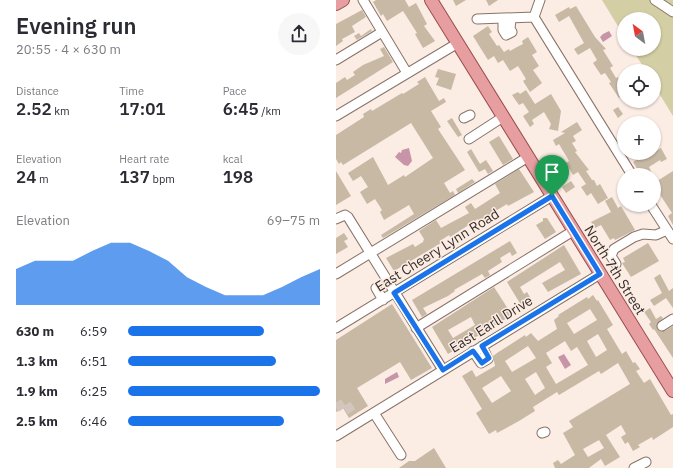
<!DOCTYPE html>
<meta charset="utf-8">
<style>
body{margin:0;font-family:"IBM Plex Sans",sans-serif;background:#f7f7f7;color:#2b2b33;height:100vh;display:flex;flex-direction:column;font-size:15px;white-space:nowrap}
*{box-sizing:border-box;margin:0}
p{font-size:13px;color:#7c7c81}
.icon{flex:none;width:22px;height:22px;fill:none;stroke:currentColor;stroke-width:2;stroke-linecap:round;stroke-linejoin:round}
.map{position:relative;flex:1;overflow:hidden}
.panel{display:flex;flex-direction:column;background:#fff;width:336px}
.panel>*{flex:none}
.needle{width:26px;rotate:328deg}
.tools{position:absolute;left:281px;top:12px;display:grid;gap:8px}
.tools a{display:grid;place-items:center;width:44px;height:44px;border-radius:50%;background:#fff;box-shadow:0 1px 3px #0004;font-size:20px}
.pin{position:absolute;display:grid;place-items:center;width:34px;height:34px;color:#fff;margin:-41px -17px;border-radius:50% 50% 50% 0;rotate:-45deg;box-shadow:0 0 4px #0007}
.pin .icon{rotate:45deg}
.round{display:grid;place-items:center;flex:none;width:42px;height:42px;border-radius:21px;background:#f7f7f7}
.overview{display:flex;align-items:center;justify-content:space-between;height:68px;padding:0 16px}
h1{font-size:22px;font-weight:600;line-height:30px}
.stats{display:grid;grid-template-columns:repeat(3,1fr);gap:6px;height:68px;padding:4px 16px}
.stats div{display:grid;align-content:center}
.stats b{font-size:17px;font-weight:600}
.stats small{font-size:11px;font-weight:400}
.stats p{font-size:11px}
.chart{height:112px;padding:8px 16px}
.chart p{display:flex;justify-content:space-between}
.chart svg{width:100%;height:72px;margin-top:4px;fill:#1a73e8;opacity:.7}
ul{padding:0 16px;list-style:none;font-size:13px}
li{display:grid;grid-template-columns:64px 48px 1fr;align-items:center;height:30px}
li i{height:10px;border-radius:5px;background:#1a73e8}
main{display:flex;flex:1;min-height:0}
.map>svg:first-child{display:block}
.green{fill:#d3cea4}
.water{fill:#c895a8}
.building{fill:#c8b9a5;fill-rule:evenodd}
.lines{fill:none;stroke-linecap:round;stroke-linejoin:round}
.minor-tunnel{stroke:#d4c6be;stroke-width:9;stroke-dasharray:9 4.5;stroke-linecap:butt}
.minor-casing{stroke:#897367;stroke-width:11}
.major-casing{stroke:#9e4d4c;stroke-width:14}
.minor{stroke:#fff;stroke-width:9}
.major{stroke:#e69ea0;stroke-width:12}
.route-casing{stroke:#fff;stroke-width:8}
.route{stroke:#1a73e8;stroke-width:5}
.labels{text-anchor:middle;stroke-width:3;stroke-linejoin:round;paint-order:stroke}
.street-label{font-size:14px;fill:#362d28;stroke:#fbece4}
</style>
<main>
<section class="panel">
<div class="overview"><div><h1>Evening run</h1><p>20:55 · 4 × 630 m</p></div><a class="round"><svg class="icon" aria-label="share" viewBox="0 0 24 24"><path d="M12 15V3M7 8l5-5 5 5M5 13v7h14v-7"/></svg></a></div>
<div class="stats">
<div><p>Distance</p><b>2.52<small> km</small></b></div>
<div><p>Time</p><b>17:01</b></div>
<div><p>Pace</p><b>6:45<small> /km</small></b></div>
</div>
<div class="stats">
<div><p>Elevation</p><b>24<small> m</small></b></div>
<div><p>Heart rate</p><b>137<small> bpm</small></b></div>
<div><p>kcal</p><b>198</b></div>
</div>
<div class="chart"><p><span>Elevation</span>69–75 m</p>
<svg viewBox="0 0 160 44" preserveAspectRatio="none"><path d="M0 44V22L10 17L20 17L30 17L40 11L50 6L60 6L70 11L80 17L90 27L100 33L110 38L120 38L130 38L140 33L150 27L160 22V44z"/></svg>
</div>
<ul>
<li><b>630 m</b>6:59<i style="width:71%"></i></li>
<li><b>1.3 km</b>6:51<i style="width:77%"></i></li>
<li><b>1.9 km</b>6:25<i style="width:100%"></i></li>
<li><b>2.5 km</b>6:46<i style="width:81%"></i></li>
</ul>
</section>
<div class="map">
<svg width="337" height="468" viewBox="0 0 337 468">
<rect width="100%" height="100%" fill="#fbece4"/>
<path class="green" d="M266 0H337V116L318 85V71H310L296 49H318V19H288V36Z"/>
<path class="water" d="M273 31 276 36 267 42 264 37 267 34Z
M73 148 76 161 72 166 68 165 59 157 63 152 65 153 66 150Z
M228 354 235 365 229 369 222 357Z
M61 372 63 377 49 384V379Z"/>
<path class="building" d="M40 0H69L73 7 80 3 91 24 88 26 99 41 87 48 79 34 81 33 67 11 51 21 47 14 45 16 37 2Z
M117 0H130L120 6Z
M150 0H162L153 6Z
M240 6 259 37 270 49 267 50 277 66 274 68 280 78 282 77 285 81 288 80V95L283 98 273 83 275 82 269 73 265 75 257 63 261 60 254 48 242 55 238 49 248 43 233 16 223 22 219 15 233 7 234 9Z
M26 10 30 17 16 26 19 32 6 39 7 41 0 46V24Z
M152 26 156 32 153 34 161 46 163 45 168 52 173 49 174 51 181 47 187 44 186 41 192 37 201 52 196 55 203 66 197 70 206 83 194 92 187 81 190 79 182 66 174 71 167 60 162 63 158 56 152 60 137 36Z
M35 29 36 31 21 40 18 36 23 33 25 36Z
M48 47 57 62 0 98V83L9 77 11 80 19 75 17 72 27 65 48 56 44 49Z
M102 69 120 74 115 90 100 85 103 78 99 77Z
M89 77 103 101 108 98 110 102 95 111 105 127 102 129 129 170 108 183 114 193 117 191 119 195 47 238 45 235 78 214 73 205 48 220 44 212 46 210 39 199 31 204 24 192 32 187 25 176 17 181 12 173 37 157 52 185 68 175 69 177 97 158 75 123 7 165 5 162 3 164 0 159V135L28 117 27 114 35 109 36 111 66 93 67 94 83 84 81 82Z
M190 90 199 104 215 94 225 111 222 131 213 129 215 124 208 112 196 120 198 124 194 127 187 116 193 112 187 103 183 105 176 95 182 92 184 94Z
M282 107 287 114 282 118 277 110Z
M116 118 126 135 122 137 111 121Z
M241 122 246 130 237 136 240 141 236 143 241 151 239 152 253 170 250 171 256 180H258L261 186 264 184 272 198 262 204 255 193 251 196 245 187 250 184 242 172 237 175 230 163 233 161 223 144 220 146 217 140 229 133 225 132Z
M163 136 177 159 167 165 153 142Z
M325 148 331 159 325 162 324 160 313 167 317 175H305L297 162 305 157 307 159Z
M135 149 144 164 150 160 157 171 152 174 149 169 143 172 131 152Z
M183 169 198 192 172 206 171 204 143 221 142 219 114 237 113 235 104 241 105 243 58 271 50 258 77 244 79 247 87 242 88 239 83 231 100 220 105 228 133 213 129 207 135 203 139 209 164 193 159 184Z
M0 171 15 196 0 205Z
M337 171V225L332 216 336 213 321 190 318 192V183Z
M136 179 139 182 122 193 120 189Z
M235 181 239 187 230 193 226 187Z
M276 197 282 208 285 206 299 230 279 240 278 238 274 240 265 225 259 228 255 222 275 212 269 201Z
M207 218H211L220 232 209 239 200 225 207 221Z
M8 233 12 239 8 241 12 247 0 254V238Z
M174 241 181 253 176 256 174 252 164 258 166 262 152 271 154 275 149 278 146 274 118 290 119 291 112 296 87 308 91 314 86 317 76 300Z
M312 243 323 261 295 277 286 263 289 262 287 258Z
M228 245 245 274 212 292 206 283 229 270 224 262 184 287 188 294 191 292 195 299 185 305 171 282Z
M324 274 333 291 337 288V308L330 298 318 306 314 300 326 293 318 278Z
M158 287 176 315 112 354 96 327ZM135 317 139 325 117 338 112 330Z
M257 295 261 301 262 300 277 325 271 329 286 354 290 351 297 363 299 362 304 369 300 371 308 383 314 379 335 415 337 414V427L317 440 316 437 302 445 304 447 297 451 292 442 289 444 285 437 290 434 285 425 270 435 284 457 269 466 265 459 253 468H219L217 463 222 460 225 464 239 455 227 433 237 427 233 421 294 384 282 363 265 374 263 371 223 395 221 392 197 407 199 411 183 421 161 433 160 430 153 434 140 413 146 409 126 376 136 370 140 377 159 366 157 356 161 353 189 335 190 337 195 333 202 341 221 329 218 320 223 316 222 315 251 297 252 299ZM254 309 261 320 238 334 231 323ZM262 334 271 350 260 357 251 341ZM229 341 235 351 241 347 252 365 220 384 210 367 216 363 210 353ZM192 346 200 358 176 372 169 361ZM200 372 209 388 199 395 189 379ZM165 376 175 391 156 403 146 388ZM263 440 268 448 252 457 247 449Z
M56 304 96 368 75 380 64 362 21 388 32 406 13 418 7 408 0 412V340Z
M314 308 320 319 325 316 327 318 321 324 323 331H329L337 326V358L318 329 317 330 313 324 315 322 308 312Z
M98 448 110 468H63L73 461H79Z"/>
<g class="lines">
<path class="minor-tunnel" d="M0 408 9 402 18 415"/>
<g class="minor-casing">
<path id="minor" d="M27 0 71 73
M204 0 198 17 296 175
M319 0 337 12
M141 19 198 17
M167 19V30L170 35 176 32 174 29 175 19
M0 60 46 32
M0 116 122 43
M128 118 134 115
M133 139 167 117
M315 205 337 239
M0 219 9 215 12 217 107 370
M280 264 275 256 278 249 298 237 307 234 320 235 331 230
M0 274 192 157
M40 288 47 300
M326 326 337 319
M0 328 216 196
M80 328 237 231
M137 351 145 363 152 359 146 346
M38 413 65 455
M206 433 209 432
M0 436 264 274
M298 468 310 462"/>
</g>
<g class="major-casing">
<path id="major" d="M95 0 337 391
M0 4 7 0"/>
</g>
<use href="#minor" class="minor"/>
<use href="#major" class="major"/>
</g>
<g class="lines">
<g class="route-casing">
<path id="route" d="M216 196 264 274 146 346 153 358 146 363 137 351 107 370 58 293Z"/>
</g>
<use href="#route" class="route"/>
</g>
<g class="labels">
<g class="street-label">
<text transform="translate(101 250) rotate(-32)" y="5">East Cheery Lynn Road</text>
<text transform="translate(279 270) rotate(58)" y="5">North 7th Street</text>
<text transform="translate(155 324) rotate(-32)" y="5">East Earll Drive</text>
</g>
</g>
</svg>
<div class="tools">
<a><svg class="needle" viewBox="-14 -14 28 28"><path d="M0-13l5 13h-10z" fill="#e53935"/><path d="M0 13l5-13h-10z" fill="#7c7c81"/></svg></a>
<a><svg class="icon" aria-label="locate" viewBox="0 0 24 24"><circle cx="12" cy="12" r="6"/><path d="M12 2v4M12 18v4M2 12h4M18 12h4"/></svg></a>
<a>+</a>
<a>−</a>
</div>
<div class="pin" style="left:216px;top:196px;background:#1e9e55"><svg class="icon" aria-label="arrive" viewBox="0 0 24 24"><path d="M6 21V4h12l-3 4 3 4H6"/></svg></div>
</div>
</main>
